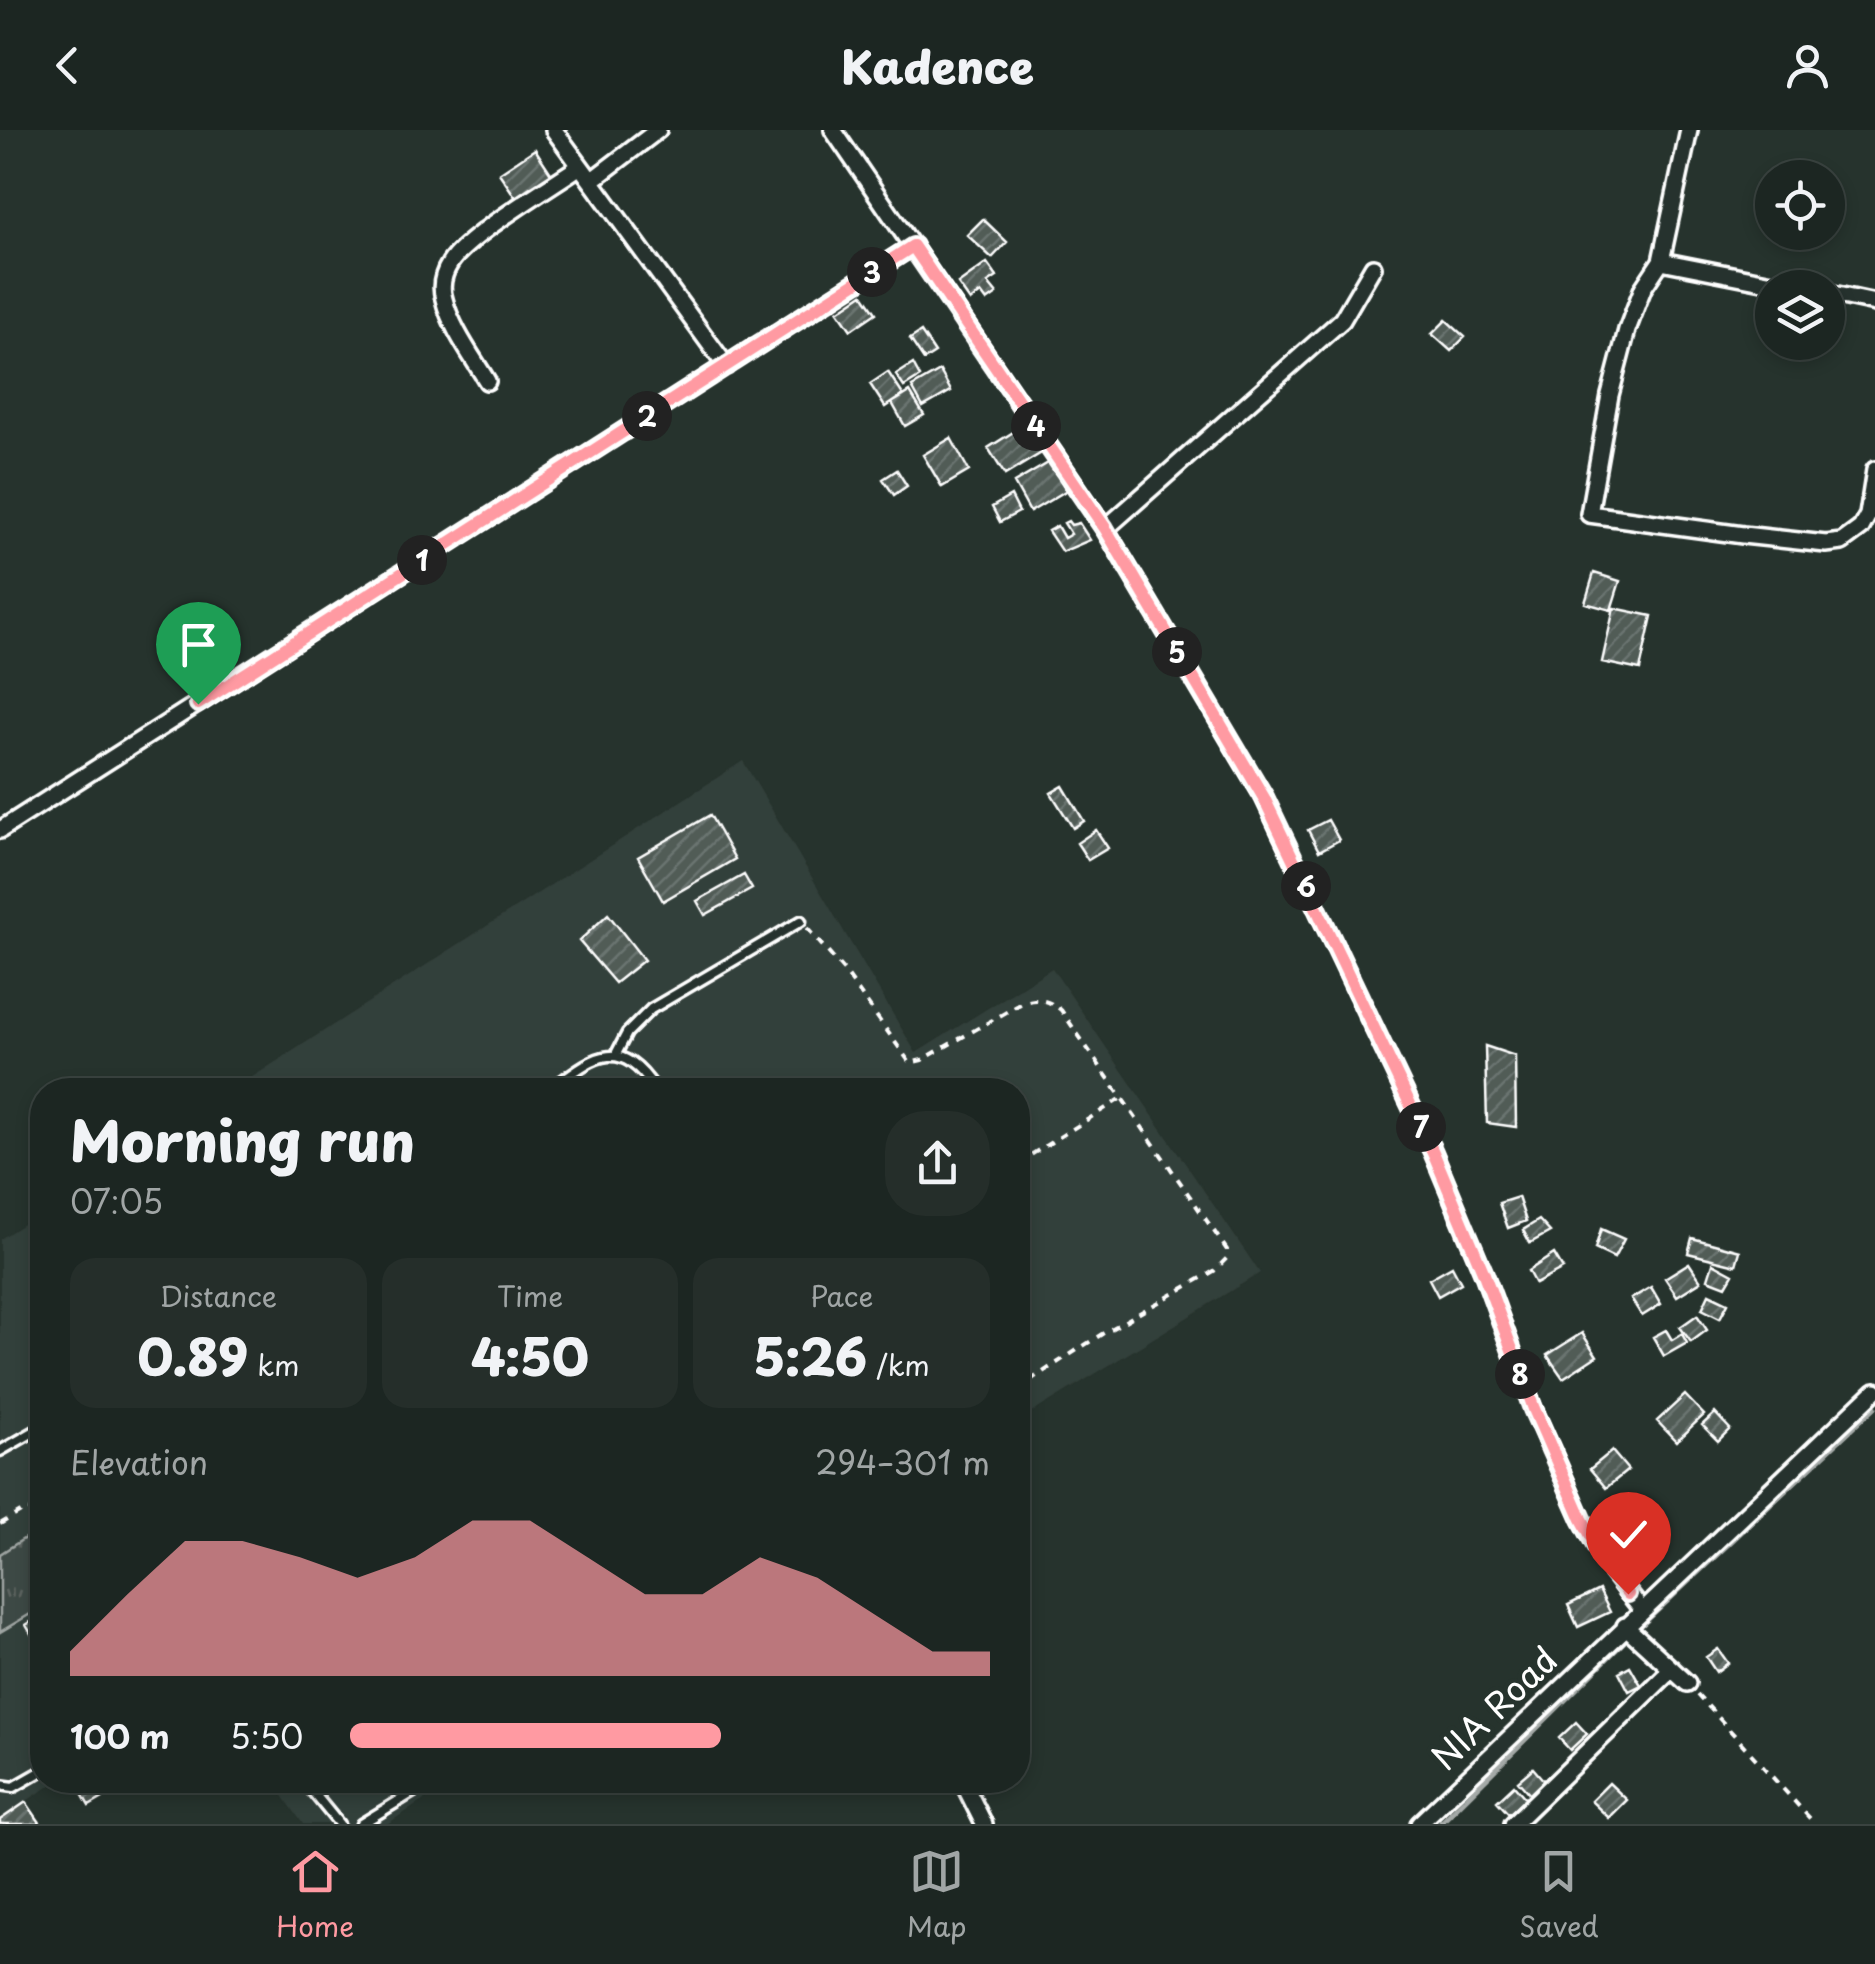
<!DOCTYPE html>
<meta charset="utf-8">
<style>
body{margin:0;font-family:"Playpen Sans",sans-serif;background:#252e2a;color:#f1f3f6;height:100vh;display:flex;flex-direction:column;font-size:38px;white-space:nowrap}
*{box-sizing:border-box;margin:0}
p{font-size:32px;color:#a0a5a5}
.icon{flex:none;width:55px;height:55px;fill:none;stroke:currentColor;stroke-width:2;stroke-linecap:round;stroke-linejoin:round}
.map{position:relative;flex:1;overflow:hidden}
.panel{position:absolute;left:30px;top:948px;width:1000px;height:715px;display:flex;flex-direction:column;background:#1c2622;border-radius:40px;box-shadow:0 5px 15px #0003,0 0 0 2px #3a4340}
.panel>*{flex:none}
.controls{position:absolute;left:1755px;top:30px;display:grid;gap:20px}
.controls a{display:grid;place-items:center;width:90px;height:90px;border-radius:50%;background:#1c2622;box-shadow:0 5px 15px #0003,0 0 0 2px #3a4340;font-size:50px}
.pin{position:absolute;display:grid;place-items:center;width:85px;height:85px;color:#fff;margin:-102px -42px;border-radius:50% 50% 50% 0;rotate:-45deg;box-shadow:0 0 10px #0007}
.pin .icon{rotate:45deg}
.km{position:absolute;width:50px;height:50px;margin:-25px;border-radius:50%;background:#222;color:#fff;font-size:28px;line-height:50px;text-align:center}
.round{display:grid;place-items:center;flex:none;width:105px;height:105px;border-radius:40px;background:#252e2a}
.head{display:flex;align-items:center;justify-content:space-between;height:170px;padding:0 40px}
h1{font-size:55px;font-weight:800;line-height:75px}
.figures{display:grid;grid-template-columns:repeat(3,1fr);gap:15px;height:170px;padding:10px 40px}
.figures div{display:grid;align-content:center;border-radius:25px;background:#252e2a;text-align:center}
.figures b{font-size:50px;font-weight:800}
.figures small{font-size:28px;font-weight:400}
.figures p{font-size:28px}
.chart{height:280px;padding:20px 40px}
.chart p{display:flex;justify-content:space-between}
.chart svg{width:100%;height:180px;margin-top:10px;fill:#ff9aa2;opacity:.7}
ul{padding:0 40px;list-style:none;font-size:32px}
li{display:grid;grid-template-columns:160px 120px 1fr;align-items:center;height:75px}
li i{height:25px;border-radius:12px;background:#ff9aa2}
header{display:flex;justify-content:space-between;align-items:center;height:130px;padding:0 40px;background:#1c2622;font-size:45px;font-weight:800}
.dock{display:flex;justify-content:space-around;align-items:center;height:140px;border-top:2px solid #3a4340;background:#1c2622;font-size:28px;color:#a0a5a5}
.dock a{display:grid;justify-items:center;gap:5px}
.dock .active{color:#ff9aa2}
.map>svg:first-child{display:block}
.built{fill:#333f3a}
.park{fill:url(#park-tufts);stroke:#9ea4a2;stroke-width:2.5}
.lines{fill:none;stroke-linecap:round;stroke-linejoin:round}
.stream{stroke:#a4a9a7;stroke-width:5}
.building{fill:url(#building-hatch);stroke:#fff;stroke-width:2.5}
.service-casing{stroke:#fff;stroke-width:15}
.minor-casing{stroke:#fff;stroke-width:22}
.path{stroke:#fff;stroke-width:4;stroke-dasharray:8 8;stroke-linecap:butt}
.service{stroke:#26332d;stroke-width:8}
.minor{stroke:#26332d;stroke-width:15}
.route-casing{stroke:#fff;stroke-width:20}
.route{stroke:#ff9aa2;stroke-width:12}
.labels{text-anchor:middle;stroke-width:9;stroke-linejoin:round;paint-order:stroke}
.street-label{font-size:35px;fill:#fff;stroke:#26332d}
</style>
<header><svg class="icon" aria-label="back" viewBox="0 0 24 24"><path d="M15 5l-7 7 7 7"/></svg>Kadence<svg class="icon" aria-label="person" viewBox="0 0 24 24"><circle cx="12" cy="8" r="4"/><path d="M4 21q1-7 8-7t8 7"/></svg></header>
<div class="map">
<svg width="1875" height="1694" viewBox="0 0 1875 1694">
<defs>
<pattern id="park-tufts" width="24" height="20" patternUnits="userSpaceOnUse" patternTransform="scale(2.5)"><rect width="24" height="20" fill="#3e4944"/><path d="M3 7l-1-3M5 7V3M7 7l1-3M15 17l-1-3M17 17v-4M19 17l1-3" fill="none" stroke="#5b6460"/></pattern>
<pattern id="building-hatch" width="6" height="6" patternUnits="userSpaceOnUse" patternTransform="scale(2.5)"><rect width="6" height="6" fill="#515c57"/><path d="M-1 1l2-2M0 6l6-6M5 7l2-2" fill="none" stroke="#6b7470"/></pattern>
</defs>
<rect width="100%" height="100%" fill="#26332d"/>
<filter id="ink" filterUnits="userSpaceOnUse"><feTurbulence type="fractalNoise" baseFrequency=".01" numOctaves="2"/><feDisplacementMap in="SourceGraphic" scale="20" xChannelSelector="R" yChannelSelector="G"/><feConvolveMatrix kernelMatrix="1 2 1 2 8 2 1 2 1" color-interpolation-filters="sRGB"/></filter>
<g filter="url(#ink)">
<path class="built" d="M743 631 916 923 1052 838 1260 1143 1018 1291V960H232Z
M42 1082V1650H59L0 1688V1109Z
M272 1650H455L387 1694H303Z"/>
<path class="park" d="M39 1399 42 1404V1477L0 1502V1424Z"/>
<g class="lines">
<path class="stream" d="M1642 1495 1875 1277
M1440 1694 1627 1509"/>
</g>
<path class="building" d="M535 19 552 45 516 68 499 43Z
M983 89 1007 112 992 128 967 105Z
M987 133 997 147 988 153 997 164 987 171 981 163 970 171 958 154Z
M863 164 876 183 851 200 838 181Z
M1446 190 1465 207 1451 221 1432 204Z
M921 202 935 223 924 230 910 209Z
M913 234 920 247 904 257 896 245Z
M940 241 951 261 923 277 912 257Z
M888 242 903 265 885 277 870 254Z
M910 262 924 285 905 296 892 273Z
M1026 294 1043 322 1005 345 988 318Z
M951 308 969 341 942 357 923 325Z
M1050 332 1067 360 1030 382 1014 353Z
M897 340 907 356 894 365 883 349Z
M1011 366 1019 382 1000 392 992 377Z
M1068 391 1071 395 1079 393 1090 410 1062 422 1048 401 1057 396 1064 408 1071 404 1064 393Z
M1594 443 1620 451 1611 480 1585 473Z
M1614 478 1652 486 1640 540 1602 532Z
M1063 656 1084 691 1073 698 1051 663Z
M710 685 735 729 663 771 638 727Z
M1328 690 1339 710 1319 721 1308 700Z
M1096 700 1108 718 1088 730 1077 713Z
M744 745 752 759 705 785 697 771Z
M608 784 644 830 615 853 579 811Z
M1485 916 1515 926 1516 997 1487 993Z
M1518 1067 1526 1091 1508 1098 1499 1073Z
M1539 1090 1550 1102 1530 1113 1523 1100Z
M1601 1099 1624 1109 1614 1128 1595 1119Z
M1692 1108 1740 1121 1736 1135 1688 1123Z
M1554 1124 1563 1139 1535 1154 1528 1141Z
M1689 1133 1701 1151 1677 1166 1665 1148Z
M1713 1133 1733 1144 1726 1156 1708 1149Z
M1452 1136 1461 1153 1438 1166 1429 1149Z
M1651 1157 1661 1174 1642 1186 1631 1169Z
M1709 1164 1728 1173 1720 1188 1702 1179Z
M1697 1185 1707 1200 1691 1212 1680 1197Z
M1666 1200 1672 1210 1682 1204 1687 1213 1664 1226 1653 1207Z
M1582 1203 1597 1226 1563 1248 1547 1225Z
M1685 1265 1704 1285 1676 1311 1657 1291Z
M1715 1283 1730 1299 1718 1311 1702 1295Z
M1612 1321 1628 1340 1606 1358 1590 1339Z
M1599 1460 1610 1482 1578 1497 1568 1475Z
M42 1485V1523L26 1495Z
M1718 1519 1728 1533 1716 1542 1706 1527Z
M1630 1536 1641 1555 1629 1561 1619 1542Z
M1576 1592 1587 1604 1570 1620 1559 1608Z
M1533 1638 1546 1653 1531 1666 1518 1651Z
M90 1650H99L108 1665 89 1676 78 1657Z
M1609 1653 1627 1670 1609 1688 1591 1671Z
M1514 1655 1526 1669 1509 1684 1497 1671Z
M26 1672 41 1694H0V1690Z"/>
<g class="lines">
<g class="service-casing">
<path id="service" d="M616 924 627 903 651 879 801 791
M549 960C593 928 618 903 656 960
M0 1321 42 1297
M303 1650 339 1694
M0 1655 14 1657 42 1641
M361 1694 433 1650"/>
</g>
<g class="minor-casing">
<path id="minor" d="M554 0 726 236
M833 0 1105 399 1264 667 1433 1022 1484 1144 1533 1279 1582 1389 1606 1434 1642 1480
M1689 0 1661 131 1643 158 1627 200 1610 265 1589 384 1743 405 1826 414 1842 412 1861 398 1868 385 1875 340
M591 51 658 0
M1661 131 1798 158
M1828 163 1875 173
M487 251C472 226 451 198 444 169 440 156 443 144 450 133 467 106 550 57 580 36
M1105 399 1342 190 1373 137
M0 700 913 116
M1625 1496 1687 1553
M962 1650 984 1694
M1419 1694 1875 1261
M1513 1694 1672 1539"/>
</g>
<path class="path" d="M807 798 845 842 910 933 922 930 1024 872C1040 868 1048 870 1061 880L1227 1120V1128L1214 1141 1102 1204 1018 1258
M1018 1033 1122 968
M0 1394 24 1380 42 1382
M1697 1564 1815 1694"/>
<use href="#service" class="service"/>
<use href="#minor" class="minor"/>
</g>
</g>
<g class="lines" filter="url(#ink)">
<g class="route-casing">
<path id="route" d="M198 574 913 116 1105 398 1264 668 1433 1022 1484 1144 1534 1279 1582 1389 1606 1434 1628 1464"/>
</g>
<use href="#route" class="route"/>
</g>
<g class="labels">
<g class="street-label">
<text transform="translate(1495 1579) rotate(-44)" y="12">NIA Road</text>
</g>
</g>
</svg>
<div class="controls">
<a><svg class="icon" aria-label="locate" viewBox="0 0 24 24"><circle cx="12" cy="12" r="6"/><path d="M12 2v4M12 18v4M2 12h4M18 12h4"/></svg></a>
<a><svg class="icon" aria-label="layers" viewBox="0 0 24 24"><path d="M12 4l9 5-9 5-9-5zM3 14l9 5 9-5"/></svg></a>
</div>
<div class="pin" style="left:198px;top:574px;background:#1e9e55"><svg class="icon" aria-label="arrive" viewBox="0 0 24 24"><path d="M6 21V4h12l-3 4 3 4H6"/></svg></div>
<div class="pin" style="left:1628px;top:1464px;background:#d93025"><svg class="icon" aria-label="check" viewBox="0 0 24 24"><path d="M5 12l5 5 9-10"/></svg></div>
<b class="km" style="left:422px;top:430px">1</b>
<b class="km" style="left:647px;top:286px">2</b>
<b class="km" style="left:872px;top:142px">3</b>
<b class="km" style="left:1036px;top:296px">4</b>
<b class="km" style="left:1177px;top:522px">5</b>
<b class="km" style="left:1306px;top:756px">6</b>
<b class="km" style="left:1421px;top:997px">7</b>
<b class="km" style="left:1520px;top:1244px">8</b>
<section class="panel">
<div class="head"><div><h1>Morning run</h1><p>07:05</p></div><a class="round"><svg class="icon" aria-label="share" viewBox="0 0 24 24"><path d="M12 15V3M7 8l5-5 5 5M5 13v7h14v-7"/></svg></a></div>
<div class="figures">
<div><p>Distance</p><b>0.89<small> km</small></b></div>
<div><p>Time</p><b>4:50</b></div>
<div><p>Pace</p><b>5:26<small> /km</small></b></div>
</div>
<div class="chart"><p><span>Elevation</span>294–301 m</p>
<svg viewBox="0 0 160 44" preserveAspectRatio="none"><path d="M0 44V38L10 24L20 11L30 11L40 15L50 20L60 15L70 6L80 6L90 15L100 24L110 24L120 15L130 20L140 29L150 38L160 38V44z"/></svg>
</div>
<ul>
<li><b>100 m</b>5:50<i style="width:58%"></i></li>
</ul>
</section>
</div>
<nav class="dock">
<a class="active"><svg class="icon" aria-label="home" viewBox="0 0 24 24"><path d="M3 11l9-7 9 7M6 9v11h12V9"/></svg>Home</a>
<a><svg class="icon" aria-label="map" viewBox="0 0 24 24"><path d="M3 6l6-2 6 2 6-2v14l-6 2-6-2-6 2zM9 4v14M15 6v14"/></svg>Map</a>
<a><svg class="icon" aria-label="saved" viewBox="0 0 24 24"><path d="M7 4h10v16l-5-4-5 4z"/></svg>Saved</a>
</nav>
